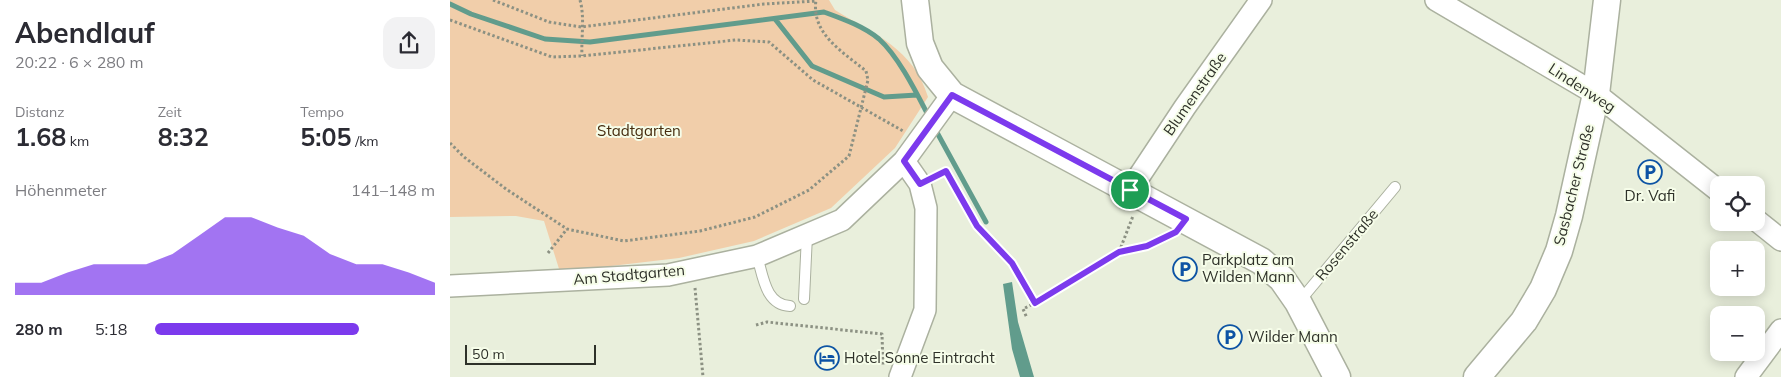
<!DOCTYPE html>
<html lang="de">
<meta charset="utf-8">
<style>
body{margin:0;font-family:Mulish,sans-serif;background:#f2f2f3;color:#2b2b33;height:100vh;display:flex;flex-direction:column;font-size:19px;white-space:nowrap}
*{box-sizing:border-box;margin:0}
p{font-size:16px;color:#7c7c81}
.icon{flex:none;width:28px;height:28px;fill:none;stroke:currentColor;stroke-width:2;stroke-linecap:round;stroke-linejoin:round}
.map{position:relative;flex:1;overflow:hidden}
.sheet{display:flex;flex-direction:column;background:#fff;width:450px}
.sheet>*{flex:none}
.tools{position:absolute;left:1260px;top:176px;display:grid;gap:10px}
.tools a{display:grid;place-items:center;width:55px;height:55px;border-radius:10px;background:#fff;box-shadow:0 2px 12px #0003;font-size:25px}
.scale{position:absolute;left:15px;bottom:12px;width:131px;box-sizing:border-box;padding-left:5px;border:2px solid #2e3129;border-top:0;font-size:14px;line-height:18px;white-space:nowrap;color:#2e3129;-webkit-text-stroke:4px #f6fde9;paint-order:stroke}
.pin{position:absolute;display:grid;place-items:center;width:42px;height:42px;color:#fff;margin:-21px;border:2px solid #fff;border-radius:50%;box-shadow:0 1px 5px #0007}
.round{display:grid;place-items:center;flex:none;width:52px;height:52px;border-radius:15px;background:#f2f2f3}
.headline{display:flex;align-items:center;justify-content:space-between;height:85px;padding:0 15px}
h1{font-size:28px;font-weight:700;line-height:38px}
.figures{display:grid;grid-template-columns:repeat(3,1fr);gap:8px;height:85px;padding:5px 15px}
.figures div{display:grid;align-content:center}
.figures b{font-size:25px;font-weight:700}
.figures small{font-size:14px;font-weight:400}
.figures p{font-size:14px}
.chart{height:140px;padding:10px 15px}
.chart p{display:flex;justify-content:space-between}
.chart svg{width:100%;height:90px;margin-top:5px;fill:#7c3aed;opacity:.7}
ul{padding:0 15px;list-style:none;font-size:16px}
li{display:grid;grid-template-columns:80px 60px 1fr;align-items:center;height:38px}
li i{height:12px;border-radius:6px;background:#7c3aed}
main{display:flex;flex:1;min-height:0}
.map>svg:first-child{display:block}
.green{fill:#f1ceaa}
.water{fill:#619c8c}
.lines{fill:none;stroke-linecap:round;stroke-linejoin:round}
.stream{stroke:#619c8c;stroke-width:5}
.service-casing{stroke:#abb19f;stroke-width:12}
.minor-casing{stroke:#abb19f;stroke-width:24}
.tertiary-casing{stroke:#abb19f;stroke-width:29}
.path{stroke:#8c9183;stroke-width:3;stroke-dasharray:2.5 2.5;stroke-linecap:butt}
.service{stroke:#fff;stroke-width:10}
.minor{stroke:#fff;stroke-width:21}
.tertiary{stroke:#fff;stroke-width:26}
.route-casing{stroke:#fff;stroke-width:10}
.route{stroke:#7c3aed;stroke-width:6}
.labels{text-anchor:middle;stroke-width:4;stroke-linejoin:round;paint-order:stroke}
.street-label{font-size:15px;fill:#2e3129;stroke:#f6fde9}
.park-label{font-size:15px;fill:#462c0e;stroke:#f6fde9}
.poi-label{font-size:15px;fill:#2e3129;stroke:#f6fde9;text-anchor:start}
</style>
<main>
<section class="sheet">
<div class="headline"><div><h1>Abendlauf</h1><p>20:22 · 6 × 280 m</p></div><a class="round"><svg class="icon" aria-label="share" viewBox="0 0 24 24"><path d="M12 15V3M7 8l5-5 5 5M5 13v7h14v-7"/></svg></a></div>
<div class="figures">
<div><p>Distanz</p><b>1.68<small> km</small></b></div>
<div><p>Zeit</p><b>8:32</b></div>
<div><p>Tempo</p><b>5:05<small> /km</small></b></div>
</div>
<div class="chart"><p><span>Höhenmeter</span>141–148 m</p>
<svg viewBox="0 0 160 44" preserveAspectRatio="none"><path d="M0 44V38L10 38L20 33L30 29L40 29L50 29L60 24L70 15L80 6L90 6L100 11L110 15L120 24L130 29L140 29L150 33L160 38V44z"/></svg>
</div>
<ul>
<li><b>280 m</b>5:18<i style="width:73%"></i></li>
</ul>
</section>
<div class="map">
<svg width="1331" height="377" viewBox="0 0 1331 377">
<rect width="100%" height="100%" fill="#e9efdc"/>
<path class="green" d="M0 0H379L385 10C424 34 464 49 478 97L445 148 381 208 304 241 229 258 110 272 94 221 66 216 0 217Z"/>
<path class="water" d="M562 282 568 322 584 377H570L562 349 553 284Z"/>
<g class="lines">
<path class="stream" d="M0 4 21 14 95 39 140 42 374 12C393 19 413 26 429 39 449 57 467 94 479 117
M325 19 362 66 434 97 467 95
M484 127 536 222"/>
<g class="service-casing">
<path id="service" d="M307 256C313 275 315 305 340 306
M354 299 357 235
M849 302 945 187"/>
</g>
<g class="minor-casing">
<path id="minor" d="M986 0 1146 94 1269 191
M680 190 735 107 811 0
M1306 220 1331 240
M0 286 218 275 307 256 392 220 454 161 502 95
M450 377 475 310 476 208 470 184 454 161
M1296 377 1331 330"/>
</g>
<g class="tertiary-casing">
<path id="tertiary" d="M465 0 470 43 480 68 502 95 811 261 832 279 848 302 887 377
M1027 377 1074 321 1093 289 1109 251 1119 216 1146 94 1157 0"/>
</g>
<path class="path" d="M43 0 99 22 131 27 314 4 366 1
M130 0C135 18 131 37 132 56
M0 20 102 57 132 56 286 40 319 42 363 80 453 131
M0 143 14 157 56 189 117 229 174 241 250 231 305 217 359 190 399 156 418 80 416 71C393 52 361 34 366 0
M486 176 496 171 527 226 562 263 585 303 573 309 577 318
M669 252 683 216
M98 253 117 229
M245 288 253 377
M585 303 669 252 697 247 720 236
M306 325 317 322 432 334 433 366"/>
<use href="#service" class="service"/>
<use href="#minor" class="minor"/>
<use href="#tertiary" class="tertiary"/>
</g>
<g class="lines">
<g class="route-casing">
<path id="route" d="M502 95 736 219 726 232 697 246 669 252 585 303 562 263 527 226 496 171 470 184 454 161Z"/>
</g>
<use href="#route" class="route"/>
</g>
<defs>
<g id="parking-ring" transform="scale(1.25)"><circle r="9.5" fill="#f6fde9" stroke="#0d54a4" stroke-width="1.5"/><path d="M-3.5-5.5H1a3.5 3.5 0 0 1 0 7H-1V5.5H-3.5ZM-1-3.4V-.6H.8a1.4 1.4 0 0 0 0-2.8Z" fill="#0d54a4"/></g>
<g id="hotel-ring" transform="scale(1.25)"><circle r="9.5" fill="#f6fde9" stroke="#0d54a4" stroke-width="1.5"/><path d="M-6-4.5h1.5V1H6V5H4.5V3h-9V5H-6ZM-4 0a1.8 1.8 0 1 1 3.6 0ZM.5 0V-2.5h3Q6-2.5 6 0Z" fill="#0d54a4"/></g>
</defs>
<g fill-rule="evenodd">
<use href="#parking-ring" x="1200" y="172"/>
<use href="#parking-ring" x="735" y="269"/>
<use href="#parking-ring" x="780" y="337"/>
<use href="#hotel-ring" x="377" y="358"/>
</g>
<g class="labels">
<g class="street-label">
<text transform="translate(1132 88) rotate(33)" y="5">Lindenweg</text>
<text transform="translate(745 94) rotate(-55)" y="5">Blumenstraße</text>
<text transform="translate(1124 185) rotate(-76)" y="5">Sasbacher Straße</text>
<text transform="translate(897 245) rotate(-50)" y="5">Rosenstraße</text>
<text transform="translate(179 275) rotate(-5)" y="5">Am Stadtgarten</text>
</g>
<g class="park-label">
<text x="189" y="136">Stadtgarten</text>
</g>
<g class="poi-label">
<text x="1200" y="201" text-anchor="middle">Dr. Vafi</text>
<text x="752" y="265">Parkplatz am<tspan x="752" dy="17">Wilden Mann</tspan></text>
<text x="798" y="342">Wilder Mann</text>
<text x="394" y="363">Hotel Sonne Eintracht</text>
</g>
</g>
</svg>
<div class="tools">
<a><svg class="icon" aria-label="locate" viewBox="0 0 24 24"><circle cx="12" cy="12" r="6"/><path d="M12 2v4M12 18v4M2 12h4M18 12h4"/></svg></a>
<a>+</a>
<a>−</a>
</div>
<div class="scale">50 m</div>
<div class="pin" style="left:680px;top:190px;background:#1e9e55"><svg class="icon" aria-label="arrive" viewBox="0 0 24 24"><path d="M6 21V4h12l-3 4 3 4H6"/></svg></div>
</div>
</main>
